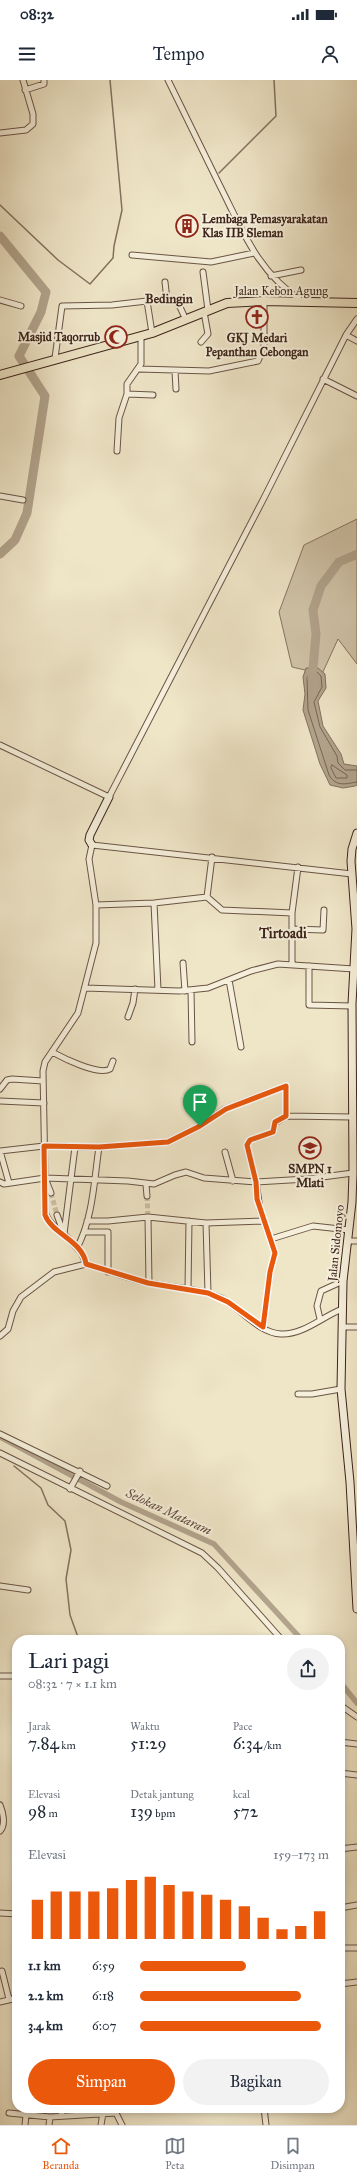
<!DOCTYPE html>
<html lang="id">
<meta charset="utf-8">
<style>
body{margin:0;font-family:"IM FELL Great Primer",serif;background:#f2f2f3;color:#1f2937;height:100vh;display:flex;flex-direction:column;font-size:15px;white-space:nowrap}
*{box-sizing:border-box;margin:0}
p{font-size:13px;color:#747a83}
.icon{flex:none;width:22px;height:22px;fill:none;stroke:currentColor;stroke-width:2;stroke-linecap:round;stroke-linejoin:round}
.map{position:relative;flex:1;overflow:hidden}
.drawer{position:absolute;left:12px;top:1555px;width:333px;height:478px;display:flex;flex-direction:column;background:#fff;border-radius:16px;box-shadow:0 2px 6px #0003}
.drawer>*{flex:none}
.pin{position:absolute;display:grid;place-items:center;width:34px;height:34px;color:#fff;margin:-41px -17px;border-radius:50% 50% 50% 0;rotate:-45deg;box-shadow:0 0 4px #0007}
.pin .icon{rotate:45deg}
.round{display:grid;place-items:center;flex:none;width:42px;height:42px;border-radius:21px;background:#f2f2f3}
.headline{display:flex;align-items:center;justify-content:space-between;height:68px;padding:0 16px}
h1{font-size:22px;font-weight:600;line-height:30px}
.figures{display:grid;grid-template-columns:repeat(3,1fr);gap:6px;height:68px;padding:4px 16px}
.figures div{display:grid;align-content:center}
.figures b{font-size:17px;font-weight:600}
.figures small{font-size:11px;font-weight:400}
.figures p{font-size:11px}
.chart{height:112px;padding:8px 16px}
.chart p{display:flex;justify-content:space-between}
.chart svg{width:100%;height:72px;margin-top:4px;stroke:#ea580c;stroke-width:6}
.button{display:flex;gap:8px;margin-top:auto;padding:8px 16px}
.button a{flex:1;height:46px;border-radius:24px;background:#ea580c;color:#fff;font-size:16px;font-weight:600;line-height:46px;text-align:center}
.button a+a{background:#f2f2f3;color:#1f2937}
ul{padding:0 16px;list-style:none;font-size:13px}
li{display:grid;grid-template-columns:64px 48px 1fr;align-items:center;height:30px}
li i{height:10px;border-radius:5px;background:#ea580c}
.status{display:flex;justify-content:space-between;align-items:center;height:28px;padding:0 20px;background:#fff;direction:ltr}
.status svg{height:11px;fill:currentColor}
header{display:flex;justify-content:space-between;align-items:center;height:52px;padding:0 16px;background:#fff;font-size:18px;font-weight:600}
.dock{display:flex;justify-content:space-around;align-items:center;height:56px;border-top:1px solid #e0e1e3;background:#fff;font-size:11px;color:#747a83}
.dock a{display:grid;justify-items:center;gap:2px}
.dock .current{color:#ea580c}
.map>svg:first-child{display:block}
.green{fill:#d1c5aa;stroke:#877462}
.water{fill:#b2a48d;stroke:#83715f}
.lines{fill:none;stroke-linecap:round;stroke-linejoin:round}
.shore{stroke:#786454;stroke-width:1}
.stream{stroke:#83715f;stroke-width:1.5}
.canal{stroke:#b2a48d;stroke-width:5.5}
.river{stroke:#b2a48d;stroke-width:9}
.street-tunnel{stroke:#cbbfa5;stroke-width:5;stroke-dasharray:5 2.5;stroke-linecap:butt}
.street-casing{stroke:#6a5446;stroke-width:7}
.secondary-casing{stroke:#3d241a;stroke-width:9}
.primary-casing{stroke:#3d241a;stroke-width:10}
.street{stroke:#f5efdb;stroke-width:5}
.secondary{stroke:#f5efdb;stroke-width:7}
.primary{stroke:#efe6c8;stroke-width:8}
.route-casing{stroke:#fff;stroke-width:8}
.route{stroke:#ea580c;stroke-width:5}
.labels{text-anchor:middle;stroke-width:4;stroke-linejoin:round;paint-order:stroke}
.poi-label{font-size:12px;font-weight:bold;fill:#3d241a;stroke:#f5efdb}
.street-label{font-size:12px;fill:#3d241a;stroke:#f5efdb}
.neighbourhood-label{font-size:13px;font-weight:bold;fill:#3d241a;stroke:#f5efdb}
.water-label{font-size:13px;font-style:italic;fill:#604a3c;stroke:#f5efdb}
.quarter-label{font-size:14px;font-weight:bold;fill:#3d241a;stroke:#f5efdb}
</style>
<div class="status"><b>08:32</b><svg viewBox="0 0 49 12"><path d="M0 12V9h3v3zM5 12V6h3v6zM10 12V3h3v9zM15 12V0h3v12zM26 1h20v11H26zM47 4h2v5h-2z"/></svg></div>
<header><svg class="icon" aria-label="menu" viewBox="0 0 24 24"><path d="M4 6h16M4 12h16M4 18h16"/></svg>Tempo<svg class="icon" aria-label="person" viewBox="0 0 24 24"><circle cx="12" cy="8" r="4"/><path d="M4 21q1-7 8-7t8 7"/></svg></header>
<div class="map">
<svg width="357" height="2045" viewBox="0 0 357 2045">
<rect width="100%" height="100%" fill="#efe6c8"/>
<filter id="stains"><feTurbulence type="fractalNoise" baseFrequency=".005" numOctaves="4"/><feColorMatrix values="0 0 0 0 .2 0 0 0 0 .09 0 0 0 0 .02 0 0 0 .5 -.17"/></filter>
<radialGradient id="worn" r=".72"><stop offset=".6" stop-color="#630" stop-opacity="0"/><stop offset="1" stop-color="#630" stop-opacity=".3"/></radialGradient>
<path class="green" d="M357 439V584L338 559 322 594 292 587 279 532 304 465Z"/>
<path class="water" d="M306 588H318L325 594 326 608 318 621 323 646 341 674 344 684 357 686V705L355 706 343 708 330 705 320 684 303 630 305 614 303 597Z"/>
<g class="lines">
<path class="shore" d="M332 685 347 695V698H336L331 688Z
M357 690H345L338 683 337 676 320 647 314 622 322 607 321 596 317 592 310 593 307 598 308 630 329 695C336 707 345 704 357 702"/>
<path class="stream" d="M219 93 276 36 274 0
M0 125 58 180 90 204 113 178 114 166 122 130 110 0
M14 1386 41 1408 48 1425 65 1441 71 1470 66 1499 70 1535 79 1560"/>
<path class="canal" d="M0 1357 121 1422 214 1464 302 1560
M340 1602 357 1623"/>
<path class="river" d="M0 156 46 212 41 232 19 276 45 316 27 433 15 460 0 474
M312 599 316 554 313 530 321 506 339 482 357 474"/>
<path class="street-tunnel" d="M51 1113 57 1135
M147 1116 148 1137"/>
<g class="street-casing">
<path id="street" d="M168 0C185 35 202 69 219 104 242 149 257 192 302 221
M25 10 44 4V0
M0 53 26 50 33 44V34L23 0
M132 175 211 182 254 173
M203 192 208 230
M271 196 301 190
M165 202 167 220
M0 220 21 226
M161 221H175L180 227 186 240
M346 255 357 261
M201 262 208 254 204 232
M55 278 62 226 112 225 147 221 152 253
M139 289 209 291 258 281 264 266V221
M175 291 176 309
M323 299 357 316
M127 314 153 315
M117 371 119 338 127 314V304L141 284V256
M0 416 23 420
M0 665 109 717 265 416 346 255 357 239
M207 817 212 777
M154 823 158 910
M96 825 154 823 207 817 222 830 292 833
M293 849 323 850 324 830
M183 883 185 911
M292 884V833L298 787
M309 886V925L352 926
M229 900 241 967
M85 908 179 911 208 908 251 891 278 884 354 889
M191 910 192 962
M128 937 133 923 135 909
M52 972C63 978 99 996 110 989L113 981
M0 1009 7 1000 12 999 43 1001
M0 1021 44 1023
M352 1037 286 1036 275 1043 273 1052 250 1060 247 1065 256 1102 307 1099 353 1093
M0 1071 44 1066 99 1067 168 1062 200 1046 225 1029 286 1006V1036
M0 1071 9 1103
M225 1072 233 1101
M45 1101C45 1129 39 1136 64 1154L75 1067
M0 1102 4 1104 45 1098 128 1101 154 1104 175 1095 186 1092 204 1098 256 1102 260 1129 275 1173 270 1192 263 1247
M146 1105 147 1116
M51 1113 45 1098 43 991 45 982 78 933 96 863V825L89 779 92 765 352 794
M57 1135 64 1154 81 1172 86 1184C107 1190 128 1199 150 1203 173 1208 199 1208 221 1218 241 1228 258 1253 281 1254 303 1255 322 1237 342 1229
M87 1141H108L148 1137
M85 1152H108V1192
M271 1159 313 1146 349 1150
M348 1161H357
M77 1168C93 1138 94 1101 99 1067
M149 1203 148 1137 206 1143
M188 1209 189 1141
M208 1213 206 1143 264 1141
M320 1239 317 1226 321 1211 343 1201
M342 1247H357
M0 1256 8 1249 13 1231 21 1217 54 1192 86 1184
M298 1314H312L341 1309
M0 1354 107 1406
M0 1373 202 1473 218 1488 282 1560
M70 1409 80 1391
M0 1506 28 1510
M0 1596H17
M340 1625 357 1637
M340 1662 357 1664
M340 1693 357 1695
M0 1725C3 1732 6 1745 0 1751
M340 1769 357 1767
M340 1828 357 1825
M0 1833 17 1834
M340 1868H357
M2 1891 9 1919
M340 1904 357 1902
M0 1922 17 1918
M264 2028 266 2045
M9 2033 50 2037 116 2033 122 2045
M61 2035 62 2028
M25 2045 26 2035
M49 2045 50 2037
M101 2045 103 2033"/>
</g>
<g class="secondary-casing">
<path id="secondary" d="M357 753 352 769 351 781 356 849 352 924 353 1093 352 1122 343 1201 341 1309 350 1402 357 1529
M92 765 89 760 90 755 109 717"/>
</g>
<g class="primary-casing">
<path id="primary" d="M0 295 152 253 227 223 264 221 357 223"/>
</g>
<use href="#street" class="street"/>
<use href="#secondary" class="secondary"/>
<use href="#primary" class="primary"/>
</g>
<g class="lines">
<g class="route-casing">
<path id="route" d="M286 1006V1036L275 1042 273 1052 250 1060 247 1065 256 1102 257 1119 275 1173 270 1192 263 1247 228 1222 208 1213 148 1203 86 1184C83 1161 52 1154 45 1135L44 1066 99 1067 168 1062 200 1046 226 1029Z"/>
</g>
<use href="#route" class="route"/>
</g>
<defs>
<g id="building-ring" transform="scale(1.15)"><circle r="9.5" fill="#f5efdb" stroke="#8f2418" stroke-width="1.5"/><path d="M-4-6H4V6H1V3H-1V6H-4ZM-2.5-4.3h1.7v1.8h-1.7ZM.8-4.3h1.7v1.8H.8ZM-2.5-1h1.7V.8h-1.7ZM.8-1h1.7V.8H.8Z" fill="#8f2418"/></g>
<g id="church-ring" transform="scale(1.15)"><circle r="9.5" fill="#f5efdb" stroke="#8f2418" stroke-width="1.5"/><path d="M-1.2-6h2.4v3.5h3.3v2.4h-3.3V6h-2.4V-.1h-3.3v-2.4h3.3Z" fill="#8f2418"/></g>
<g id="mosque-ring" transform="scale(1.15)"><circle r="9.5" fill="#f5efdb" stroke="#8f2418" stroke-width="1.5"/><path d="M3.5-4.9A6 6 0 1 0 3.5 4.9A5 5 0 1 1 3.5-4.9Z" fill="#8f2418"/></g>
<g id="school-ring" transform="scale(1.15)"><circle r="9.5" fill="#f5efdb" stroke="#8f2418" stroke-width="1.5"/><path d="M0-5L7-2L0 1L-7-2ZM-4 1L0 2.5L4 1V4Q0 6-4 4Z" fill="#8f2418"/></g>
</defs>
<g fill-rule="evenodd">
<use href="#building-ring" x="187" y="146"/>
<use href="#church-ring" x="257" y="237"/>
<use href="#mosque-ring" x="116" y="257"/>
<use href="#school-ring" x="310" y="1068"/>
</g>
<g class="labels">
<g class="poi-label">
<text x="202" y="143" text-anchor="start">Lembaga Pemasyarakatan<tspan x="202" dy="14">Klas IIB Sleman</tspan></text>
<text x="100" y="261" text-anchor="end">Masjid Taqorrub</text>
<text x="257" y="262">GKJ Medari<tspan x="257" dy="14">Pepanthan Cebongan</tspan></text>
<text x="310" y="1093">SMPN 1<tspan x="310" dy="14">Mlati</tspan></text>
</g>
<g class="street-label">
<text x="281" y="215">Jalan Kebon Agung</text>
<text transform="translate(336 1163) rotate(-84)" y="4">Jalan Sidomoyo</text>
</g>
<g class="neighbourhood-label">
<text x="169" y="223">Bedingin</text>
</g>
<g class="water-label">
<text transform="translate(169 1431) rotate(25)" y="5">Selokan Mataram</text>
</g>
<g class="quarter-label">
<text x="283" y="858">Tirtoadi</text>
</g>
</g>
<rect width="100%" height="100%" filter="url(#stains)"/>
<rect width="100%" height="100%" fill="url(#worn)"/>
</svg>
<div class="pin" style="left:200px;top:1046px;background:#1e9e55"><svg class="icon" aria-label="arrive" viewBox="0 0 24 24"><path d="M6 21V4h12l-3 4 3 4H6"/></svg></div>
<section class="drawer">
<div class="headline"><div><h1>Lari pagi</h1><p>08:32 · 7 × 1.1 km</p></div><a class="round"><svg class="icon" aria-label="share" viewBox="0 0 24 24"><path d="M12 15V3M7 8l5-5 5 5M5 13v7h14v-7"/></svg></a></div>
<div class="figures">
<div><p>Jarak</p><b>7.84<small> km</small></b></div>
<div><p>Waktu</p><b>51:29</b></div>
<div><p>Pace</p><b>6:34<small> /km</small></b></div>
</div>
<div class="figures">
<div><p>Elevasi</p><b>98<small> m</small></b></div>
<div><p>Detak jantung</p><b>139<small> bpm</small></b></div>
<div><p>kcal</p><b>572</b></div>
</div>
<div class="chart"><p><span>Elevasi</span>159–173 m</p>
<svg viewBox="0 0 160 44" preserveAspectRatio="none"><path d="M5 44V20M15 44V15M25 44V15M35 44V15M45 44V13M55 44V8M65 44V6M75 44V11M85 44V15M95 44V17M105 44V20M115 44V24M125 44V31M135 44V38M145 44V36M155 44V27"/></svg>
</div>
<ul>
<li><b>1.1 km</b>6:59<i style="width:56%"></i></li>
<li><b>2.2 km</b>6:18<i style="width:85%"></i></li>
<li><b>3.4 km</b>6:07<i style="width:96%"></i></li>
</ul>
<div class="button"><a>Simpan</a><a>Bagikan</a></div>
</section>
</div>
<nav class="dock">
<a class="current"><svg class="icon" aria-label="home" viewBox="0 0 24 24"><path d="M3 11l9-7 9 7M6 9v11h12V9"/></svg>Beranda</a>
<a><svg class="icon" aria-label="map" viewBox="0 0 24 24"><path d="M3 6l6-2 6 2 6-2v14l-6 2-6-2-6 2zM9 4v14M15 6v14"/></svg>Peta</a>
<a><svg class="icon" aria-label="saved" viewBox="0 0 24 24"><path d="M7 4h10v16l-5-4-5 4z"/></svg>Disimpan</a>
</nav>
